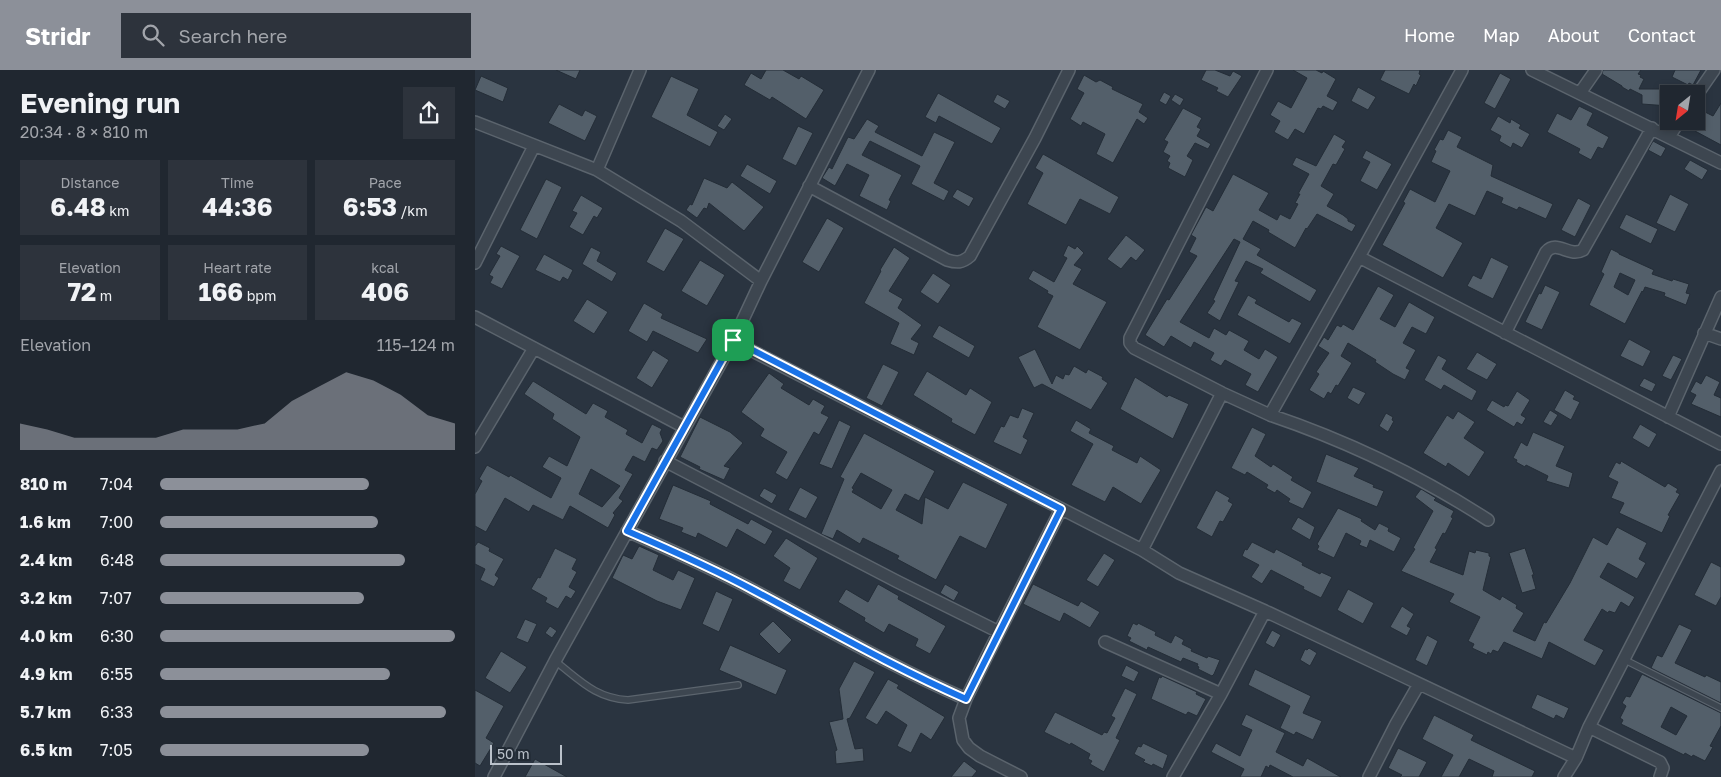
<!DOCTYPE html>
<meta charset="utf-8">
<style>
body{margin:0;font-family:"Golos Text",sans-serif;background:#2d333c;color:#f1f3f6;height:100vh;display:flex;flex-direction:column;font-size:19px;white-space:nowrap}
*{box-sizing:border-box;margin:0}
p{font-size:16px;color:#a2a5ab}
.icon{flex:none;width:28px;height:28px;fill:none;stroke:currentColor;stroke-width:2;stroke-linecap:round;stroke-linejoin:round}
.map{position:relative;flex:1;overflow:hidden}
.details{display:flex;flex-direction:column;background:#202730;width:475px}
.details>*{flex:none}
.needle{width:32px;rotate:210deg}
.buttons{position:absolute;left:1185px;top:15px;display:grid;gap:10px}
.buttons a{display:grid;place-items:center;width:45px;height:45px;border-radius:0px;background:#202730;box-shadow:0 2px 8px #0003,0 0 0 1px #3d444c;font-size:25px}
.scale{position:absolute;left:15px;bottom:12px;width:72px;box-sizing:border-box;padding-left:5px;border:2px solid #bac1ca;border-top:0;font-size:14px;line-height:18px;white-space:nowrap;color:#bac1ca;-webkit-text-stroke:4px #222b35;paint-order:stroke}
.pin{position:absolute;display:grid;place-items:center;width:42px;height:42px;color:#fff;margin:-21px;border-radius:10px;box-shadow:0 2px 8px #0006}
.round{display:grid;place-items:center;flex:none;width:52px;height:52px;border-radius:0px;background:#2d333c}
.summary{display:flex;align-items:center;justify-content:space-between;height:85px;padding:0 20px}
h1{font-size:28px;font-weight:700;line-height:38px}
.metrics{display:grid;grid-template-columns:repeat(3,1fr);gap:8px;height:85px;padding:5px 20px}
.metrics div{display:grid;align-content:center;border-radius:0px;background:#2d333c;text-align:center}
.metrics b{font-size:25px;font-weight:700}
.metrics small{font-size:14px;font-weight:400}
.metrics p{font-size:14px}
.chart{height:140px;padding:10px 20px}
.chart p{display:flex;justify-content:space-between}
.chart svg{width:100%;height:90px;margin-top:5px;fill:#8c9099;opacity:.7}
ul{padding:0 20px;list-style:none;font-size:16px}
li{display:grid;grid-template-columns:80px 60px 1fr;align-items:center;height:38px}
li i{height:12px;border-radius:6px;background:#8c9099}
header{display:flex;align-items:center;gap:30px;box-sizing:border-box;height:70px;padding:0 25px;background:#8c9099;color:#fff}
header strong{font-size:24px}
nav{display:flex;gap:28px;margin-inline-start:auto;font-size:18px}
.search{width:350px;height:45px;background:#2d333c;display:flex;align-items:center;gap:12px;box-sizing:border-box;padding:0 18px;border-radius:0px;color:#a2a5ab;font-size:19px}
main{display:flex;flex:1;min-height:0}
.map>svg:first-child{display:block}
.building{fill:#535f6a;stroke:#242d37;fill-rule:evenodd}
.lines{fill:none;stroke-linecap:round;stroke-linejoin:round}
.service-casing{stroke:#5b646d;stroke-width:8}
.minor-casing{stroke:#5b646d;stroke-width:14}
.service{stroke:#3d4650;stroke-width:5.5}
.minor{stroke:#3d4650;stroke-width:11}
.route-casing{stroke:#fff;stroke-width:10}
.route{stroke:#1a73e8;stroke-width:6}
</style>
<header>
<strong>Stridr</strong>
<div class="search"><svg class="icon" aria-label="search" viewBox="0 0 24 24"><circle cx="10" cy="10" r="6"/><path d="M15 15l6 6"/></svg>Search here</div>
<nav><a>Home</a><a>Map</a><a>About</a><a>Contact</a></nav>
</header>
<main>
<section class="details">
<div class="summary"><div><h1>Evening run</h1><p>20:34 · 8 × 810 m</p></div><a class="round"><svg class="icon" aria-label="share" viewBox="0 0 24 24"><path d="M12 15V3M7 8l5-5 5 5M5 13v7h14v-7"/></svg></a></div>
<div class="metrics">
<div><p>Distance</p><b>6.48<small> km</small></b></div>
<div><p>Time</p><b>44:36</b></div>
<div><p>Pace</p><b>6:53<small> /km</small></b></div>
</div>
<div class="metrics">
<div><p>Elevation</p><b>72<small> m</small></b></div>
<div><p>Heart rate</p><b>166<small> bpm</small></b></div>
<div><p>kcal</p><b>406</b></div>
</div>
<div class="chart"><p><span>Elevation</span>115–124 m</p>
<svg viewBox="0 0 160 44" preserveAspectRatio="none"><path d="M0 44V31L10 34L20 38L30 38L40 38L50 38L60 34L70 34L80 34L90 31L100 20L110 13L120 6L130 10L140 17L150 27L160 31V44z"/></svg>
</div>
<ul>
<li><b>810 m</b>7:04<i style="width:71%"></i></li>
<li><b>1.6 km</b>7:00<i style="width:74%"></i></li>
<li><b>2.4 km</b>6:48<i style="width:83%"></i></li>
<li><b>3.2 km</b>7:07<i style="width:69%"></i></li>
<li><b>4.0 km</b>6:30<i style="width:100%"></i></li>
<li><b>4.9 km</b>6:55<i style="width:78%"></i></li>
<li><b>5.7 km</b>6:33<i style="width:97%"></i></li>
<li><b>6.5 km</b>7:05<i style="width:71%"></i></li>
</ul>
</section>
<div class="map">
<svg width="1246" height="707" viewBox="0 0 1246 707">
<rect width="100%" height="100%" fill="#2a3440"/>
<path class="building" d="M81 0H105L101 9Z
M291 0H308L324 9 326 6 349 20 331 49 297 27 295 30 269 15 276 3 286 9Z
M731 0H740L755 6 758 1 767 6 753 27 741 21 743 18 726 10Z
M818 0H841L847 3 848 1 861 9 852 26 863 32 858 41 848 36 846 39 843 38 829 64 820 59 813 70 799 62 805 51 795 45 803 31 816 38 832 8Z
M910 0H945L944 4 946 5 941 16 939 14 934 24 905 10Z
M1128 0H1166L1163 4 1166 5 1165 7 1169 9 1164 19H1194V36L1167 34V25L1155 19 1154 21 1147 17V16L1127 4Z
M1200 0H1226L1218 15 1214 13 1213 15 1197 7Z
M1025 3 1036 9 1020 39 1009 33Z
M609 5 621 12 625 10 638 17 637 19 668 34 664 42 673 48 669 54 662 49 638 93 621 84 630 64 608 52 606 56 595 49 609 23 602 19Z
M6 6 33 18 28 32 0 20Z
M196 6 224 19 212 45 243 62 235 77 176 47Z
M883 17 901 27 893 40 876 31Z
M689 22 696 26 691 35 684 31Z
M463 23 526 58 517 74 464 46 461 53 450 47Z
M522 24 535 31 530 39 518 32Z
M700 24 709 29 705 36 696 30Z
M1246 33V75L1220 61 1230 42 1238 46Z
M84 34 107 46 110 40 122 46 110 71 73 53Z
M1104 36 1118 43 1112 55 1134 67 1128 79 1123 77 1116 90 1103 83 1105 79 1072 62 1082 43 1096 50Z
M708 38 727 48 722 57 726 59 722 66 736 74 733 79 720 73 712 86 718 90 710 107 693 98 695 93 692 91 695 86 688 82 693 72 689 70Z
M250 44 257 49 249 60 242 56Z
M1023 46 1035 53 1036 49 1046 55 1044 58 1055 64 1047 78 1038 73 1036 78 1024 71 1026 66 1015 60Z
M392 49 404 56 400 62 447 86 459 62 480 72 459 113 474 121 469 131 436 114 445 96 395 71 387 85 427 105 414 130 416 131 412 140 384 126 394 105 372 94 360 116 347 108 354 97 357 99 373 67 379 69Z
M323 56 338 63 321 96 307 89Z
M973 60 987 67 982 77 1018 95 1016 106 1078 134 1071 149 1044 137 1042 140 1026 133 1028 128 1012 121 1000 146 974 134 961 158 988 173 968 208 907 175 930 133 928 132 935 119 960 132 975 101 956 92 961 81 959 80 965 69 968 70Z
M859 64 871 71 867 77 870 79 861 95 858 94 846 116 859 124 852 136 868 145 873 149V151L881 155 877 162 842 144 832 159 831 158 820 178 793 162 794 160 778 151 768 169 786 179 782 185 842 220 835 232 785 203 788 199 771 191 760 211 764 212 745 251 732 243 740 231 738 230 765 172 759 169 705 252 734 268 739 258 751 265 754 260 774 271 769 280 784 289 790 279 803 287 783 322 770 315 776 304 750 290 746 296 735 290 739 283 719 272 716 278 696 266 689 277 670 265 692 229 694 230 722 186 714 182 721 168 716 165 731 137 738 141 758 104 794 123 784 140 802 150 805 144 815 149 823 134 820 133 825 124H823L834 104 817 95 821 87 841 96Z
M1178 71 1191 78 1186 87 1173 80Z
M891 80 917 94 902 120 885 111 895 92 887 88Z
M568 84 644 127 635 144 605 129 591 155 552 134 568 103 560 98Z
M1215 90 1233 100 1227 110 1209 99Z
M272 94 302 111 295 124 265 106Z
M229 108 252 118 257 112 289 137 269 161 234 133 232 139 229 138 222 148 211 140 215 134 217 135Z
M71 109 87 117 62 169 45 160Z
M482 119 499 128 494 137 477 127Z
M1195 124 1214 134 1200 162 1181 153Z
M106 125 128 138 122 148 119 146 108 165 94 157 102 143 97 141Z
M1103 128 1116 135 1100 167 1086 160Z
M1151 144 1183 159 1176 174 1144 158Z
M352 148 369 158 344 202 327 192Z
M190 158 209 169 189 202 171 192Z
M651 165 670 180 661 191 656 187 646 199 632 189Z
M593 175 600 179 602 176 609 183 599 195 607 199 598 214 632 232 605 280 562 257 578 226 572 223 573 221 553 209 558 200 579 212 592 188 588 186Z
M26 176 45 186 27 219 15 213 18 207 14 205 25 186 21 184Z
M116 177 126 182 122 191 142 203 137 212 107 194Z
M419 177 435 188 414 221 428 229 423 238 447 255 436 269 444 273 439 285 415 274 424 253 389 233 406 201 405 200Z
M1136 179 1144 183V184L1179 200 1177 204 1197 211 1198 209 1214 214 1211 223 1215 224 1211 235 1189 226 1190 223 1170 217 1168 222 1167 221 1150 254 1114 235 1129 204 1126 202ZM1145 203 1160 210 1153 225 1139 217Z
M69 184 98 200 93 210 88 207 85 212 60 200Z
M1016 187 1034 196 1018 229 992 216 998 205 1006 209Z
M225 190 250 205 232 236 206 221Z
M458 203 476 215 463 234 445 222Z
M1070 215 1085 222 1067 260 1050 252 1064 223 1066 224Z
M903 216 919 225 905 249 920 257 934 232 960 247 951 264 937 257 928 273 941 280 931 298 935 300 930 310 918 304 900 292 901 290 873 273 866 286 877 293 863 316 861 315 856 324 853 322 849 329 834 320 844 304 841 302 854 283 843 276 849 267 853 270 862 255 866 257 868 254 878 260Z
M773 225 782 230 780 233 814 252 817 248 827 253 815 274 762 245Z
M112 229 133 242 119 264 98 251Z
M169 233 188 244 186 248 232 269 223 283 178 261 172 272 153 261Z
M464 255 500 276 494 288 457 267Z
M1154 269 1176 281 1168 297 1145 286Z
M560 279 577 314 581 305 588 309 590 304 594 305 599 296 611 303 613 299 628 307 627 309 633 313 616 340 567 314 559 318 543 287Z
M178 280 194 290 177 318 161 308Z
M1002 282 1022 294 1012 310 991 299Z
M963 285 972 290 967 299 1002 321 997 331 969 315 966 320 949 310Z
M1198 285 1207 289 1196 310 1187 306Z
M408 294 424 302 407 336 391 328Z
M452 301 491 325 495 318 517 332 500 365 476 352 477 349 438 325Z
M294 303 309 314 306 318 334 335 338 329 350 336 346 343 354 347 344 365 339 362 312 410 300 403 312 382 285 366 289 359 266 342Z
M1231 305 1245 312 1239 325 1246 328V347L1216 334 1221 325 1215 322 1221 311 1226 314Z
M660 307 692 327 694 325 714 334 698 369 645 339Z
M1169 308 1181 314 1177 322 1164 316Z
M58 311 111 344 118 333 133 341 130 347 153 360 151 364 167 373 177 354 187 359 185 363 188 371 182 380 177 378 170 392 158 386 150 400 158 404 144 428 148 431 138 443 140 445 133 458 95 436 88 450 58 435 54 442 30 428 11 462 0 456V424L7 411 4 409 12 395 34 407 35 405 76 428 86 408 67 397 74 386 92 396 105 367 77 349 79 344 49 324ZM116 399 145 416 127 437 104 424Z
M878 317 891 323 884 335 872 328Z
M1090 320 1100 326 1098 329 1105 332 1096 350 1079 340Z
M1042 321 1055 330 1046 345 1051 348 1047 355 1042 352 1039 357 1011 340 1017 330 1029 337 1030 335 1033 336Z
M547 338 559 343 548 367 553 370 546 385 518 372 526 356 529 357 535 345 543 348Z
M1075 340 1083 345 1076 356 1068 352Z
M983 341 1000 352 989 368 1010 382 994 407 973 393 971 397 948 383 972 345 978 349Z
M911 343 918 347 917 350 919 351 913 362 904 356Z
M225 347 255 362 268 373 249 396 255 398 249 410 224 399 225 397 205 387Z
M364 350 376 356 357 399 344 394Z
M601 350 616 359 614 363 639 376 637 380 662 393 665 386 686 400 666 434 638 417 630 432 596 415 618 374 595 361Z
M1165 354 1182 364 1174 378 1157 368Z
M777 357 791 364 780 386 796 397 798 394 818 407 816 410 837 422 828 439 813 432 815 429 802 420 800 423 791 418 793 415 772 402 770 405 756 398Z
M1058 362 1090 376 1081 396 1098 403 1094 418 1071 411 1073 406 1051 395 1050 397 1041 392 1042 390 1038 388 1046 372 1052 376Z
M389 363 460 401 444 431 430 424 421 440 447 454 450 427 473 439 488 412 533 434 511 479 485 466 461 510 422 489 424 486 388 468 385 474 362 460 358 469 346 464 369 409 365 407ZM386 403 417 420 406 439 377 422 379 419 377 418Z
M851 384 884 398 879 406 899 415 898 417 909 421 902 437 841 412Z
M1146 391 1190 417 1193 413 1203 419 1201 422 1205 424 1193 445 1195 446 1187 463 1144 443 1149 433 1136 428 1143 412 1133 407 1141 392 1145 394Z
M198 415 236 431 235 434 273 454 276 449 298 461 290 475 262 459 252 478 223 463 221 468 206 462 208 458 184 449Z
M325 417 343 427 331 449 313 440Z
M289 418 302 425 297 434 284 426Z
M946 419 961 428 959 430 979 441 976 447 978 448 970 464 968 463 960 478 962 479 955 492 988 505 994 481 1000 483 1001 480 1014 483V486L1016 487 1008 520 1025 530 1027 526 1042 535 1041 538 1049 543 1038 561 1060 571 1069 552 1071 553 1095 513 1118 467 1132 475 1142 457 1172 473 1164 489 1171 493 1162 509 1133 493 1125 507 1160 527 1154 537 1146 532 1140 543 1134 541 1133 543 1127 539 1109 570 1129 580 1120 596 1074 572 1067 589 1029 572 1023 582 1018 580 1016 584 1013 582 1012 585 997 578 999 574 993 571 1005 547 974 532 979 524 926 501 940 479 938 478 958 441 940 427Z
M741 420 755 428 753 431 758 434 748 452 745 451 737 467 721 458Z
M863 438 887 449 886 451 900 460 904 453 914 458 913 461 926 468 919 482 895 470 892 478 884 475 886 471 871 463 859 488 842 480 844 476 842 474Z
M823 447 840 457 835 470 816 459Z
M311 468 343 488 325 520 308 511 315 498 298 486Z
M3 472 15 478 14 481 29 489 20 505 24 508 19 517 5 510 10 499 0 494V476Z
M777 472 799 483 801 479 828 493 827 495 845 504 846 502 857 507 846 528 828 519 829 517 796 500 787 514 776 507 784 495 767 486 770 479 772 480Z
M164 476 184 485 178 500 198 510 203 500 220 508 206 540 182 531 137 508 148 485 157 489Z
M80 478 102 489 97 499 102 502 94 517 101 521 96 529 91 526 83 539 70 532 72 528 56 519 63 507 65 508Z
M1050 478 1059 505H1057L1061 519 1047 523 1034 483Z
M629 483 640 490 623 517 611 510Z
M1236 492 1246 497V527L1241 536 1219 525Z
M403 514 424 526 423 529 471 556 455 584 440 576 443 569 414 554 409 563 389 551 390 548 363 532 371 519 393 532Z
M470 514 484 522 479 531 465 523Z
M558 514 603 536 606 531 625 542 615 558 589 543 585 552 548 534Z
M873 519 899 533 888 554 862 540Z
M241 521 258 529 244 562 227 554Z
M927 536 939 544 932 556 936 558 932 566 915 557Z
M50 549 62 554 53 573 41 568Z
M298 551 317 570 304 584 284 564Z
M658 553 662 555 663 553 681 562 680 565 696 573 700 565 709 570 707 574 717 579 716 581 732 588 733 586 745 590 739 604 737 606 723 599 724 597 722 596 723 594 708 588 706 592 673 577 672 580 654 571 656 568 652 566Z
M1204 554 1217 560 1200 593 1230 607 1231 605 1246 612V633L1176 598 1182 585 1187 587Z
M75 556 82 561 77 568 70 563Z
M797 560 806 565 799 578 790 573Z
M952 565 963 571 952 596 940 590Z
M255 575 312 600 301 625 244 600Z
M834 578 842 583 835 596 825 590 830 579 832 580Z
M26 581 52 597 35 623 10 608Z
M379 591 400 602 375 648 372 649 380 679 388 678 389 691 361 694 360 681 362 680 354 652 368 649 364 619Z
M651 595 664 602 659 612 646 606Z
M780 599 836 626 828 643 847 651 838 670 821 662 819 665 805 658 815 636 773 615Z
M1167 604 1246 643V656L1235 676 1238 677 1230 691 1218 685 1217 687 1210 683 1209 685 1146 654 1148 650 1145 648 1151 636 1147 633 1151 626 1155 627ZM1196 637 1212 646 1201 665 1186 657Z
M687 606 722 622 721 624 731 629 722 646 713 642 711 645 676 629 684 607 686 608Z
M413 609 424 615 422 618 470 647 456 670 446 663 436 683 422 676 432 655 411 641 402 655 390 648Z
M650 618 662 624 641 668 645 670 629 702 615 694 617 691 613 689 615 684 596 673 595 675 569 662 580 642 627 665 629 662 632 663 640 648 636 646Z
M0 620 29 636 11 668 19 673 5 696 0 693Z
M1062 624 1094 638 1089 649 1081 645 1079 649 1056 638Z
M771 644 810 663 801 682 828 696 832 688 866 707H818L795 695 794 698 791 696 786 707H765L769 699 736 682 741 673 765 686 777 660 766 655Z
M959 645 999 665 996 670 1060 701 1057 707H1017L1019 701 994 689 984 707H966L978 685 947 669Z
M668 673 693 685 688 699 678 694 677 696 668 692 670 690 659 684 663 676 666 677Z
M923 678 952 692 944 707H925L927 705 913 698Z
M60 689 92 707H50Z
M489 691 502 701 497 707H476Z"/>
<g class="lines">
<g class="service-casing">
<path id="service" d="M1150 590 1246 638
M80 591C105 610 120 628 153 630L263 615"/>
</g>
<g class="minor-casing">
<path id="minor" d="M792 0 655 268V273L659 278 747 323 795 345 884 187 987 0
M1057 0 1246 93
M1105 23 1121 0
M1221 26 1239 0
M0 52 122 100 206 151 286 211
M1194 67 1204 51
M122 100 165 0
M334 116 472 190C482 193 487 193 495 186L560 68 594 0
M884 187 1246 374
M0 193 59 76
M0 247 209 357
M1030 263 1071 182C1082 169 1094 188 1108 180L1177 58
M1229 263 1246 269
M258 271 667 480 704 503 790 541 1101 688
M795 345C872 371 945 406 1013 450
M1193 347 1246 227
M0 377 59 278
M190 391 423 512 524 562
M152 461C196 480 239 499 280 521 350 558 418 597 491 629
M667 480 747 323
M630 572 746 624
M1114 657 1185 692 1188 698 1185 707
M19 707 80 591 258 271 286 211 394 0
M546 707 505 686 494 678 488 670 484 648 491 629 511 588 586 439
M698 707 746 624 790 541
M894 707 921 654 944 614
M1089 707 1101 688 1114 657 1246 401"/>
</g>
<use href="#service" class="service"/>
<use href="#minor" class="minor"/>
</g>
<g class="lines">
<g class="route-casing">
<path id="route" d="M258 270 586 439 491 629C418 597 350 558 280 521 239 499 196 480 152 461Z"/>
</g>
<use href="#route" class="route"/>
</g>
</svg>
<div class="buttons">
<a><svg class="needle" viewBox="-14 -14 28 28"><path d="M0-13l5 13h-10z" fill="#e53935"/><path d="M0 13l5-13h-10z" fill="#a2a5ab"/></svg></a>
</div>
<div class="scale">50 m</div>
<div class="pin" style="left:258px;top:270px;background:#1e9e55"><svg class="icon" aria-label="arrive" viewBox="0 0 24 24"><path d="M6 21V4h12l-3 4 3 4H6"/></svg></div>
</div>
</main>
